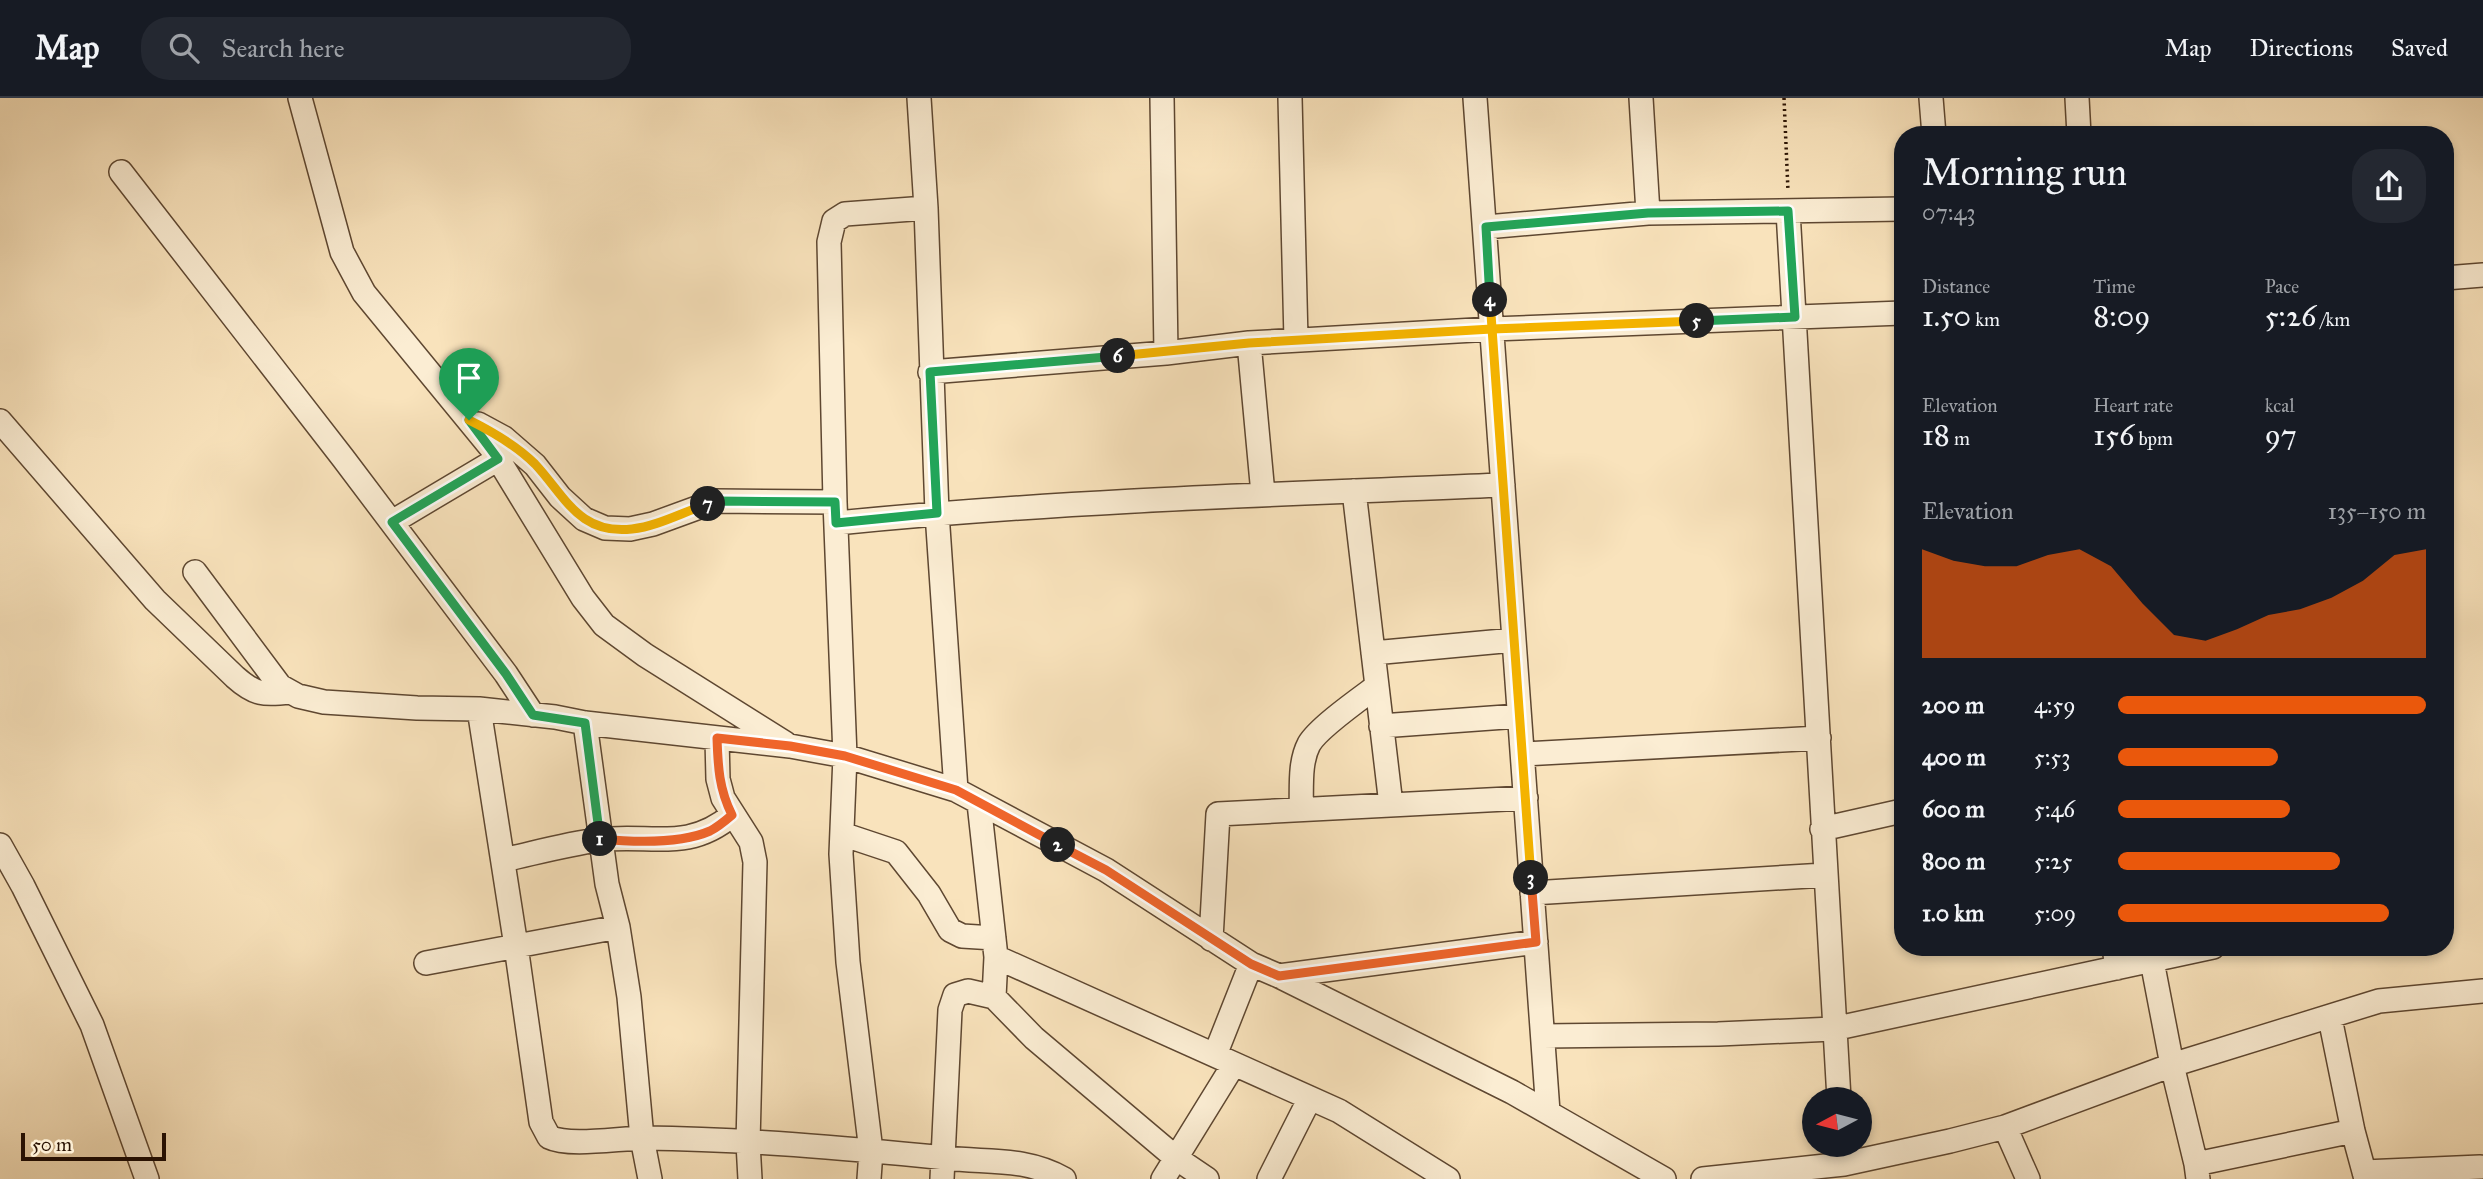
<!DOCTYPE html>
<meta charset="utf-8">
<style>
body{margin:0;font-family:"IM FELL Great Primer",serif;background:#242831;color:#f1f3f6;height:100vh;display:flex;flex-direction:column;font-size:26px;white-space:nowrap}
*{box-sizing:border-box;margin:0}
p{font-size:23px;color:#9ea1a6}
.icon{flex:none;width:38px;height:38px;fill:none;stroke:currentColor;stroke-width:2;stroke-linecap:round;stroke-linejoin:round}
.map{position:relative;flex:1;overflow:hidden}
.sheet{position:absolute;left:1894px;top:28px;width:560px;height:830px;display:flex;flex-direction:column;background:#171b24;border-radius:28px;box-shadow:0 4px 10px #0003}
.sheet>*{flex:none}
.needle{width:46px;rotate:263deg}
.tools{position:absolute;left:1802px;top:989px;display:grid;gap:14px}
.tools a{display:grid;place-items:center;width:70px;height:70px;border-radius:50%;background:#171b24;box-shadow:0 4px 10px #0003;font-size:35px}
.scale{position:absolute;left:21px;bottom:18px;width:145px;box-sizing:border-box;padding-left:7px;border:4px solid #2b1303;border-top:0;font-size:19px;line-height:24px;white-space:nowrap;color:#2b1303;-webkit-text-stroke:5px #fbedd3;paint-order:stroke}
.pin{position:absolute;display:grid;place-items:center;width:60px;height:60px;color:#fff;margin:-72px -30px;border-radius:50% 50% 50% 0;rotate:-45deg;box-shadow:0 0 7px #0007}
.pin .icon{rotate:45deg}
.km{position:absolute;width:35px;height:35px;margin:-18px;border-radius:50%;background:#222;color:#fff;font-size:19px;line-height:35px;text-align:center}
.round{display:grid;place-items:center;flex:none;width:74px;height:74px;border-radius:28px;background:#242831}
.headline{display:flex;align-items:center;justify-content:space-between;height:119px;padding:0 28px}
h1{font-size:38px;font-weight:600;line-height:52px}
.stats{display:grid;grid-template-columns:repeat(3,1fr);gap:10px;height:119px;padding:7px 28px}
.stats div{display:grid;align-content:center}
.stats b{font-size:30px;font-weight:600}
.stats small{font-size:19px;font-weight:400}
.stats p{font-size:19px}
.chart{height:196px;padding:14px 28px}
.chart p{display:flex;justify-content:space-between}
.chart svg{width:100%;height:126px;margin-top:7px;fill:#ea580c;opacity:.7}
ul{padding:0 28px;list-style:none;font-size:23px}
li{display:grid;grid-template-columns:112px 84px 1fr;align-items:center;height:52px}
li i{height:18px;border-radius:9px;background:#ea580c}
header{display:flex;align-items:center;gap:42px;box-sizing:border-box;height:98px;padding:0 35px;background:#171b24;border-bottom:2px solid #363941}
header strong{font-size:33px}
nav{display:flex;gap:38px;margin-inline-start:auto;font-size:24px}
.search{width:490px;height:63px;background:#242831;display:flex;align-items:center;gap:18px;box-sizing:border-box;padding:0 24px;border-radius:28px;color:#9ea1a6;font-size:26px}
.map>svg:first-child{display:block}
.lines{fill:none;stroke-linecap:round;stroke-linejoin:round}
.minor-casing{stroke:#5e4731;stroke-width:26}
.path{stroke:#2b1303;stroke-width:3.5;stroke-dasharray:2 3.5;stroke-linecap:butt}
.minor{stroke:#fbedd3;stroke-width:23}
.split-1-casing{stroke:#fff;stroke-width:14}
.split-2-casing{stroke:#fff;stroke-width:14}
.split-3-casing{stroke:#fff;stroke-width:14}
.split-4-casing{stroke:#fff;stroke-width:14}
.split-5-casing{stroke:#fff;stroke-width:14}
.split-6-casing{stroke:#fff;stroke-width:14}
.split-7-casing{stroke:#fff;stroke-width:14}
.split-8-casing{stroke:#fff;stroke-width:14}
.split-1{stroke:#22a559;stroke-width:9}
.split-2{stroke:#f0652b;stroke-width:9}
.split-3{stroke:#f0652b;stroke-width:9}
.split-4{stroke:#f5b400;stroke-width:9}
.split-5{stroke:#22a559;stroke-width:9}
.split-6{stroke:#f5b400;stroke-width:9}
.split-7{stroke:#22a559;stroke-width:9}
.split-8{stroke:#f5b400;stroke-width:9}
</style>
<header>
<strong>Map</strong>
<div class="search"><svg class="icon" aria-label="search" viewBox="0 0 24 24"><circle cx="10" cy="10" r="6"/><path d="M15 15l6 6"/></svg>Search here</div>
<nav><a>Map</a><a>Directions</a><a>Saved</a></nav>
</header>
<div class="map">
<svg width="2483" height="1081" viewBox="0 0 2483 1081">
<rect width="100%" height="100%" fill="#f9e3bc"/>
<filter id="stains"><feTurbulence type="fractalNoise" baseFrequency=".00286" numOctaves="4"/><feColorMatrix values="0 0 0 0 .2 0 0 0 0 .09 0 0 0 0 .02 0 0 0 .5 -.17"/></filter>
<radialGradient id="worn" r=".72"><stop offset=".6" stop-color="#630" stop-opacity="0"/><stop offset="1" stop-color="#630" stop-opacity=".3"/></radialGradient>
<g class="lines">
<g class="minor-casing">
<path id="minor" d="M300 0 342 154 364 195 492 351 583 500 604 527 645 557 785 645
M919 0 926 110 937 415 956 692
M1162 0 1166 255
M1290 0 1296 242
M1475 0 1548 1014
M1641 0 1648 115
M1931 0 1934 37
M2077 0 2079 37
M121 74 343 360 506 576 533 617
M1788 113 1839 1001
M1486 129 1648 115 1902 111
M2445 180 2483 177
M1249 245 1263 396
M930 274 1166 255 1249 245 1492 231 1902 215
M0 323 155 502 235 579C255 597 264 597 290 594
M478 326 504 340 535 367 560 399 584 421 605 430 630 431 653 426 716 403 835 404
M1354 393 1391 707
M392 424 498 361
M837 425C1058 403 1281 396 1503 387
M195 474 280 588 298 598 324 604 417 610 479 611 555 619 585 625 790 648 845 658 956 692 1106 772 1251 866 1279 878 1512 994 1664 1081
M1373 555 1514 542
M479 611 516 848 541 1024 549 1039C569 1049 620 1040 644 1040 744 1041 845 1050 946 1060 988 1065 1025 1059 1064 1081
M585 625 607 786 618 829 629 899 642 1040 650 1081
M1381 628 1519 618
M717 641 718 681 723 700 751 744 755 764 748 1045 750 1081
M1523 656 1819 640
M979 705 996 859 994 899
M1301 711C1302 690 1299 665 1309 646 1318 630 1361 600 1377 588
M1822 731 1902 713
M842 736 896 754 929 796 950 832 962 838 994 840
M0 747 23 788 92 927 147 1081
M503 762C535 755 567 746 598 742 650 735 687 755 732 717
M1532 795 1825 777
M1211 841 1218 716 1526 700
M2114 849 2117 870
M996 859 1339 1013 1448 1081
M2152 863 2172 967 2196 1066 2198 1081
M426 865 618 829
M1279 878 1536 844
M2330 920 2353 1033 2366 1081
M1543 938 1718 936 1833 931 2213 849
M1215 957 1251 866
M2005 1029 2028 1081
M2196 1066 2353 1033
M2364 1074 2480 1069
M869 1081 871 1053 848 864 841 756 845 658 835 404 829 144 834 123 845 116 926 110
M942 1081 950 912 955 897 968 893 994 899 1034 940 1176 1060 1207 1081
M1163 1081 1234 966
M1269 1081 1310 1000
M1703 1081 1844 1066 1950 1043 2005 1029 2172 967 2379 903 2483 893"/>
</g>
<path class="path" d="M1784 0 1788 93"/>
<use href="#minor" class="minor"/>
</g>
<g class="lines">
<g class="split-1-casing">
<path id="split-1" d="M469 322 498 361 392 424 506 576 533 617 585 625 600 741"/>
</g>
<g class="split-2-casing">
<path id="split-2" d="M600 741C631 744 680 746 710 733 718 729 725 723 732 717 719 691 718 669 717 640L790 648 845 658 956 692 1058 747"/>
</g>
<g class="split-3-casing">
<path id="split-3" d="M1058 747 1106 772 1251 866 1279 878 1536 844 1531 780"/>
</g>
<g class="split-4-casing">
<path id="split-4" d="M1490 202 1531 780"/>
</g>
<g class="split-5-casing">
<path id="split-5" d="M1490 202 1486 129 1648 115 1788 113 1795 219 1697 223"/>
</g>
<g class="split-6-casing">
<path id="split-6" d="M1118 258 1249 245 1492 231 1697 223"/>
</g>
<g class="split-7-casing">
<path id="split-7" d="M708 406 716 403 835 404 836 425 937 415 930 274 1118 258"/>
</g>
<g class="split-8-casing">
<path id="split-8" d="M469 322C493 334 516 347 535 366 565 398 579 437 632 431 658 428 683 414 708 406"/>
</g>
<use href="#split-1" class="split-1"/>
<use href="#split-2" class="split-2"/>
<use href="#split-3" class="split-3"/>
<use href="#split-4" class="split-4"/>
<use href="#split-5" class="split-5"/>
<use href="#split-6" class="split-6"/>
<use href="#split-7" class="split-7"/>
<use href="#split-8" class="split-8"/>
</g>
<rect width="100%" height="100%" filter="url(#stains)"/>
<rect width="100%" height="100%" fill="url(#worn)"/>
</svg>
<div class="tools">
<a><svg class="needle" viewBox="-14 -14 28 28"><path d="M0-13l5 13h-10z" fill="#e53935"/><path d="M0 13l5-13h-10z" fill="#9ea1a6"/></svg></a>
</div>
<div class="scale">50 m</div>
<div class="pin" style="left:469px;top:322px;background:#1e9e55"><svg class="icon" aria-label="arrive" viewBox="0 0 24 24"><path d="M6 21V4h12l-3 4 3 4H6"/></svg></div>
<b class="km" style="left:600px;top:741px">1</b>
<b class="km" style="left:1058px;top:747px">2</b>
<b class="km" style="left:1531px;top:780px">3</b>
<b class="km" style="left:1490px;top:202px">4</b>
<b class="km" style="left:1697px;top:223px">5</b>
<b class="km" style="left:1118px;top:258px">6</b>
<b class="km" style="left:708px;top:406px">7</b>
<section class="sheet">
<div class="headline"><div><h1>Morning run</h1><p>07:43</p></div><a class="round"><svg class="icon" aria-label="share" viewBox="0 0 24 24"><path d="M12 15V3M7 8l5-5 5 5M5 13v7h14v-7"/></svg></a></div>
<div class="stats">
<div><p>Distance</p><b>1.50<small> km</small></b></div>
<div><p>Time</p><b>8:09</b></div>
<div><p>Pace</p><b>5:26<small> /km</small></b></div>
</div>
<div class="stats">
<div><p>Elevation</p><b>18<small> m</small></b></div>
<div><p>Heart rate</p><b>156<small> bpm</small></b></div>
<div><p>kcal</p><b>97</b></div>
</div>
<div class="chart"><p><span>Elevation</span>135–150 m</p>
<svg viewBox="0 0 160 44" preserveAspectRatio="none"><path d="M0 44V6L10 10L20 12L30 12L40 8L50 6L60 12L70 25L80 36L90 38L100 34L110 29L120 27L130 23L140 17L150 8L160 6V44z"/></svg>
</div>
<ul>
<li><b>200 m</b>4:59<i style="width:100%"></i></li>
<li><b>400 m</b>5:53<i style="width:52%"></i></li>
<li><b>600 m</b>5:46<i style="width:56%"></i></li>
<li><b>800 m</b>5:25<i style="width:72%"></i></li>
<li><b>1.0 km</b>5:09<i style="width:88%"></i></li>
</ul>
</section>
</div>
